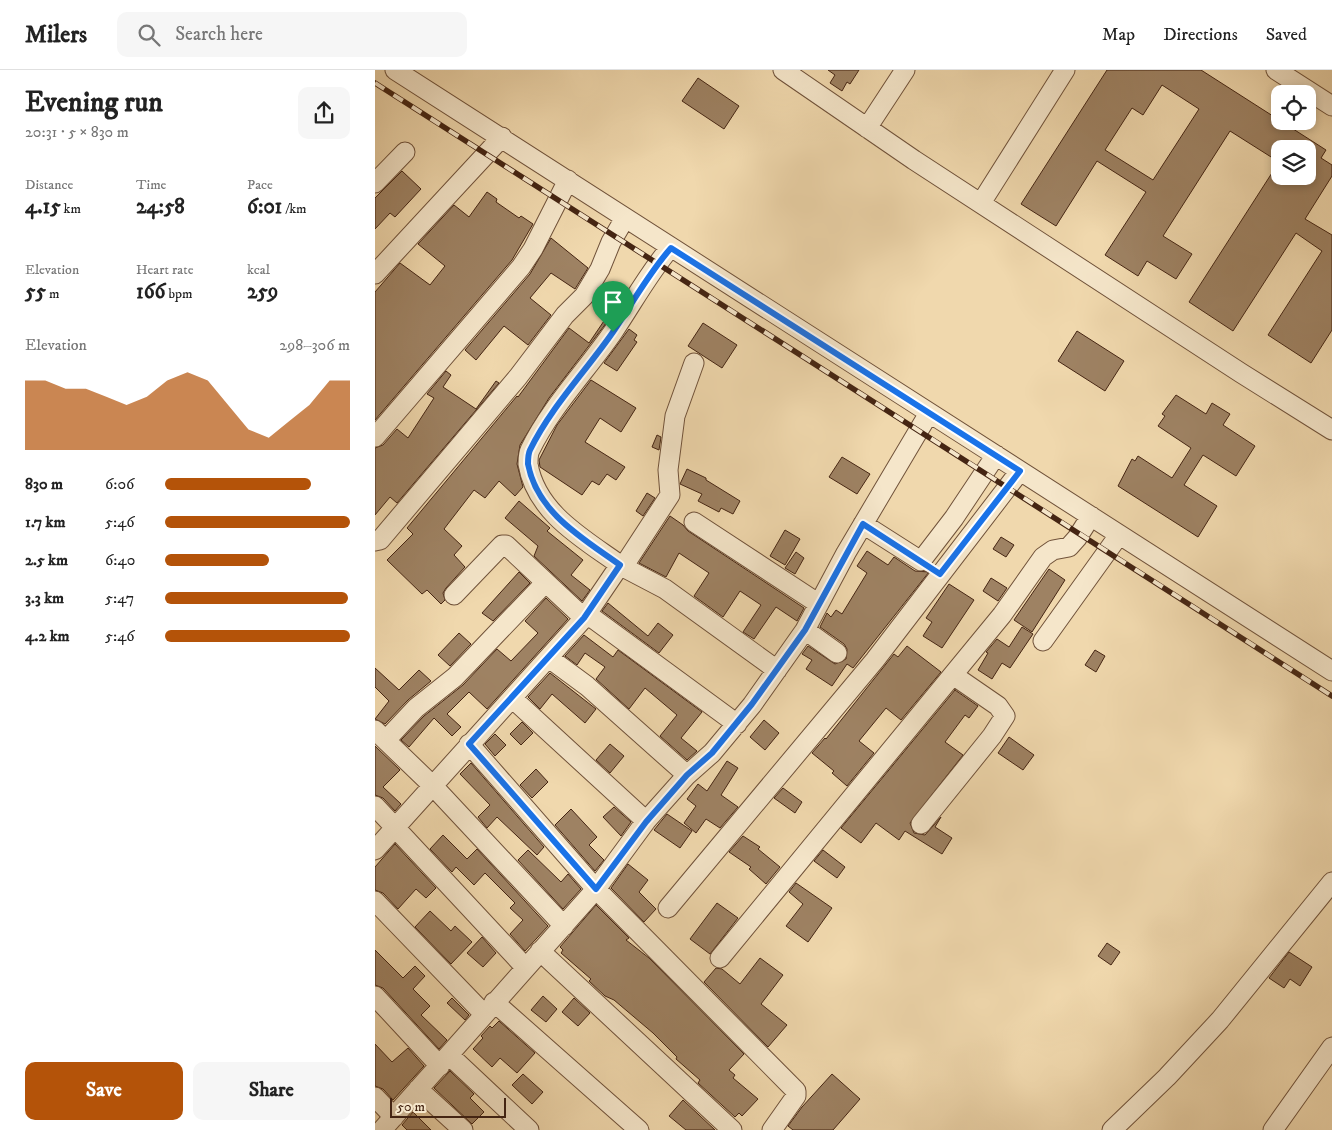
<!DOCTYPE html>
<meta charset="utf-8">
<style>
body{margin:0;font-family:"IM FELL DW Pica",serif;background:#f6f6f6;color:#222;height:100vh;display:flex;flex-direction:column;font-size:19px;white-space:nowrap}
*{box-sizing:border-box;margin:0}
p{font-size:16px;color:#767676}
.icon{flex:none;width:28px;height:28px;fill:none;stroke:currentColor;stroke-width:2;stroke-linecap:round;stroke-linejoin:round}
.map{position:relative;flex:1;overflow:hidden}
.panel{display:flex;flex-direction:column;background:#fff;width:375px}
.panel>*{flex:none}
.fabs{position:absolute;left:896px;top:15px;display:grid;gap:10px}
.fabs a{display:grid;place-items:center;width:45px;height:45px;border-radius:10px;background:#fff;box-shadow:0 2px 8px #0003;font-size:25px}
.scale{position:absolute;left:15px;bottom:12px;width:116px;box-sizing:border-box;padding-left:5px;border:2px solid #452513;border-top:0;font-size:14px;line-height:18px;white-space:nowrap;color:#452513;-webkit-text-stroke:4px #f5e6ca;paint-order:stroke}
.pin{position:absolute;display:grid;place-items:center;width:42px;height:42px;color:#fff;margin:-51px -21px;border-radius:50% 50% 50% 0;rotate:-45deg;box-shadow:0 0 5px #0007}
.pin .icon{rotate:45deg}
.round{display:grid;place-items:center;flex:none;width:52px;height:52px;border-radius:10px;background:#f6f6f6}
.head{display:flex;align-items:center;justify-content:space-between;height:85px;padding:0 25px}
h1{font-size:28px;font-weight:700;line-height:38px}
.figures{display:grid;grid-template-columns:repeat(3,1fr);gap:8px;height:85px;padding:5px 25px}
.figures div{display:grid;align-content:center}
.figures b{font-size:21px;font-weight:700}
.figures small{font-size:14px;font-weight:400}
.figures p{font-size:14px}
.chart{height:140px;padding:10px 25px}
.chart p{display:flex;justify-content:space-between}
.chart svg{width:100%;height:90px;margin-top:5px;fill:#b45309;opacity:.7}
.cta{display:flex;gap:10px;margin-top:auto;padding:10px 25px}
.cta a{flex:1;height:58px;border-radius:10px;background:#b45309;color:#fff;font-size:20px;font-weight:700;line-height:58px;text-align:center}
.cta a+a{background:#f6f6f6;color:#222}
ul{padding:0 25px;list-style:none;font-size:16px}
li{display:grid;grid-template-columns:80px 60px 1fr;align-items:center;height:38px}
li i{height:12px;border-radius:6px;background:#b45309}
header{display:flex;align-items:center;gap:30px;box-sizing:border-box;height:70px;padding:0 25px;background:#fff;border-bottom:1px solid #e0e0e0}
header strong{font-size:24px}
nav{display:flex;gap:28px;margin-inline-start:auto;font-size:18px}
.search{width:350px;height:45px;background:#f6f6f6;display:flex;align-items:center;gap:12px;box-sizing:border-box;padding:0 18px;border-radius:10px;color:#767676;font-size:19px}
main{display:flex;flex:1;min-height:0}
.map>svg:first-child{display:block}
.building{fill:#9e8263;stroke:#452513;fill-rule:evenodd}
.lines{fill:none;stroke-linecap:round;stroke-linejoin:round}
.street-casing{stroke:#70523a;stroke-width:21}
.street{stroke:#f5e6ca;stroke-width:19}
.rail-casing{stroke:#452513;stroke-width:5.5}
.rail{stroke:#f5e6ca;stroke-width:4;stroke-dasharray:11;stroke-linecap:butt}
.route-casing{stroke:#fff;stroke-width:10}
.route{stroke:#1a73e8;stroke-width:6}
</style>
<header>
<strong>Milers</strong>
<div class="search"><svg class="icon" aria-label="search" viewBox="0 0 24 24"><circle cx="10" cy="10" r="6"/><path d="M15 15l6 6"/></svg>Search here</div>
<nav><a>Map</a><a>Directions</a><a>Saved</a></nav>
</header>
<main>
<section class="panel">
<div class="head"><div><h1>Evening run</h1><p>20:31 · 5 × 830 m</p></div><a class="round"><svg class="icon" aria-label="share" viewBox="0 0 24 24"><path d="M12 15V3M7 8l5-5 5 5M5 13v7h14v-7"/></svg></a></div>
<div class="figures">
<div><p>Distance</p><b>4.15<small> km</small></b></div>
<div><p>Time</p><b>24:58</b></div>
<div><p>Pace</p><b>6:01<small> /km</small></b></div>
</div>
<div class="figures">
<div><p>Elevation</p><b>55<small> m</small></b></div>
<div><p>Heart rate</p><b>166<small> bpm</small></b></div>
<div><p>kcal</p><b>259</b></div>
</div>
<div class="chart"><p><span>Elevation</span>298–306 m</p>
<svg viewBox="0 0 160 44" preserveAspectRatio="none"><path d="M0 44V10L10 10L20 14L30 14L40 18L50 22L60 18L70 10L80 6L90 10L100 22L110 34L120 38L130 30L140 22L150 10L160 10V44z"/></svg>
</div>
<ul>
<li><b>830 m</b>6:06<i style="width:79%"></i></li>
<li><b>1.7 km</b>5:46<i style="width:100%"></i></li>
<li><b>2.5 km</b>6:40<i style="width:56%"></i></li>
<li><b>3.3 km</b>5:47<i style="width:99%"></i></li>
<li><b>4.2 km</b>5:46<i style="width:100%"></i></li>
</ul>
<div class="cta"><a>Save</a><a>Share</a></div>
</section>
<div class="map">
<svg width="957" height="1060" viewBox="0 0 957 1060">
<rect width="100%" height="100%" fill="#f0d8ad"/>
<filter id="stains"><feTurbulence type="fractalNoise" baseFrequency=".004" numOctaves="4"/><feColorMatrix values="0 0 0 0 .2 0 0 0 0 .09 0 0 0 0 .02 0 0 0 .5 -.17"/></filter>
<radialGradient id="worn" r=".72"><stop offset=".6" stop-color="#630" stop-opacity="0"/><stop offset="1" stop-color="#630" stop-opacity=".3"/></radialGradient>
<path class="building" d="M453 0H484L475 14 472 12 467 21 455 13 460 5Z
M732 0H826L951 80 946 88 957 95V106L930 149 957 165V260L936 293 893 265 947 181 921 163 858 261 814 232 904 92 855 61 788 166 817 184 801 209 772 191 763 206 730 185 771 122 722 91 681 156 646 134ZM787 15 824 39 778 110 730 80 757 38 768 45ZM905 79H932V106H905Z
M323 8 364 36 349 59 307 31Z
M27 101 46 119 20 147 15 143 0 159V128Z
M112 122 122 129 121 132 144 148 146 146 158 154 137 190 0 350V222L25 193 55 215 70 196 43 174 79 135 94 147Z
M176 168 213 198 200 219 176 203 155 228 176 245 153 275 129 256 101 290 90 280 155 204Z
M233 245 235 247 229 256 174 328 145 375 142 394 148 417 140 426 124 411 110 428 99 420 69 459 87 476 79 485 90 497 71 518 68 523 70 530 66 534 52 520 47 524 12 490 38 464 32 458 142 326 143 327 194 258 214 273Z
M328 253 362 275 347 298 313 276Z
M254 259 262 265 259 270 262 272 242 301 229 293Z
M702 261 749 291 730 321 683 291Z
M71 301 76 305 68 317 101 339 121 311 124 313 22 433 15 427 0 445V378L8 375 22 359 33 368 59 328 52 324Z
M216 310 261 338 246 362 225 348 210 372 250 397 241 410 232 404 224 415 217 411 207 425 165 397 164 390 182 355Z
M801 325 831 344 837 333 855 344 848 355 880 376 861 406 828 385 809 415 842 436 823 467 743 416 757 389 760 391 763 386 797 408 816 378 783 356 790 346 787 344Z
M282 365 286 367 284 380 277 377Z
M467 387 495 404 482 424 454 407Z
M312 399 331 408V410L365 431 358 444 346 438 344 442 323 431 327 424 305 414Z
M272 423 280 428 268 446 261 441Z
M144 431 175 458 172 461 208 490 196 505 215 520 207 531 159 486 163 476 130 448Z
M295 446 308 455 313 461 429 538 422 551 401 537 379 569 368 562 386 535 365 521 348 547 319 526 334 503 304 483 291 507 264 493Z
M410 460 425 469 410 495 395 486Z
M626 467 639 475 631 487 618 479Z
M492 481 513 495 519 487 540 501 554 502 478 598 472 594 457 616 431 599 437 590 427 584 433 576 460 594 471 589 472 579 469 574 445 557 452 543 456 547 461 540 467 544 492 503 482 496Z
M421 482 429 488 420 504 410 498Z
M674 499 690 510 657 562 639 550Z
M144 502 155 513 118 551 107 543Z
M616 508 632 518 623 531 608 521Z
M574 514 599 530 567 578 548 566 557 552 551 548Z
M171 528 193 549 112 639 94 622 72 644 86 657 77 666 59 648 34 677 26 670 49 646 88 615 122 579 136 591 163 563 150 551Z
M233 533 273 566 283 553 298 565 284 583 227 541Z
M647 557 658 564 635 598 627 593 617 609 603 600 613 583 611 582 622 569 634 577Z
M84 563 96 574 75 596 63 585Z
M209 565 238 587 243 580 327 642 306 668 322 681 312 690 285 666 302 645 270 618 254 639 221 609 230 597 210 583 202 595 190 586Z
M532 576 566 602 526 650 511 638 484 671 499 683 472 716 457 703 459 701 437 683 450 668 451 669 519 584 523 587Z
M720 580 730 586 721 602 710 595Z
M0 598 24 620 44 600 56 611 33 630 10 654 0 649 14 631 0 617Z
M175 603 221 639 210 653 177 624 165 639 153 627Z
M580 620 603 636 594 648 590 645 570 672 588 685 535 753 539 763 550 765 566 747 560 757 577 768 567 784 530 761 524 770 501 753 486 773 466 758Z
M389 650 404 663 390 680 375 667Z
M147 652 158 663 146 675 135 664Z
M120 664 131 675 120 686 110 674Z
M634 667 659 685 648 700 623 683Z
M235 674 249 686 235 703 221 690Z
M0 676 25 700 8 717 26 734 20 741 8 728 0 725Z
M352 691 363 698 346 725 363 737 345 758 331 749 321 763 309 753 321 736 312 729 323 714 332 721Z
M96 693 169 777 162 785 122 747 112 758 103 747 115 735 85 704Z
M161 699 173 712 157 728 145 715Z
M408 718 427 732 420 743 399 728Z
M239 737 256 752 246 766 228 747Z
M196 739 222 767 214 775 229 790 220 801 180 755Z
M292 744 317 761 305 778 279 760Z
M68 765 92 789 102 779 173 856 150 881 135 864 148 850 135 838 140 833 110 803 99 815 81 797 77 802 55 779Z
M368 766 385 777 383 779 405 797 391 814 374 799 376 797 354 782Z
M20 774 61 818 51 828 41 819 23 839 8 823 0 820V797Z
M153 780 186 812 193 804 206 819 188 839 143 790Z
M448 780 470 797 462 808 439 791Z
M253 794 273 810 264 822 281 839 269 852 236 818Z
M421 813 457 838 433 872 411 856 428 834 414 822Z
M342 833 363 848 335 884 315 869Z
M221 835 254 868 251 870 274 888 369 984 354 1000 360 1005 358 1008 383 1029 367 1046 364 1043 360 1047 323 1013 325 1010 301 989 302 987 278 963 239 930 230 926 214 911 216 909 186 883 188 880 185 877Z
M55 841 76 861 80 856 97 872 76 894 40 857Z
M107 867 121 883 108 897 92 883Z
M732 873 745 882 736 895 723 886Z
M0 880 28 908 40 896 50 906 38 919 55 936 46 945 72 970 64 979 8 918 0 915Z
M914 882 937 897 925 916 915 909 909 918 894 908Z
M385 888 408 905 386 934 412 955 393 977 329 912 341 898 347 899 365 914Z
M168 926 182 939 171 952 156 940Z
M77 928 94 945 90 950 72 933Z
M199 928 215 943 203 956 187 942Z
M124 951 160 983 142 1003 125 988 117 997 98 979 108 968 106 966 115 956 117 958Z
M0 974 17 992 33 978 49 996 18 1030 8 1019 0 1016Z
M75 1001 99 1024 95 1028 109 1042 97 1054 59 1018Z
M148 1004 168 1022 157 1034 137 1015Z
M457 1004 485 1029 458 1060H418L413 1056 427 1037Z
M308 1030 340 1060H311L294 1046Z
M38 1042 56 1060H32L27 1055Z"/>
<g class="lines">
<g class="street-casing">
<path id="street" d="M20 0 957 601
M408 0 539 90 866 303 957 360
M901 0 957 36
M492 58 530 0
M0 113 30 82
M606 133 690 0
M0 204 127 67
M0 367 146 197 158 179 193 110
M319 452 444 534
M488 454 546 491 579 448 621 385
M0 471 5 470 143 307 190 245 209 226 225 199 236 172 250 148
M245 495 248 497 295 425 293 400 300 346 319 293
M248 497 290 519 402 600
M79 525 127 475H131L209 548
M212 544 362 654
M430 560 462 583
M668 571 744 465
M174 588 212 616 312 705
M137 628 271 751
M0 660 58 716 189 856
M11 670 41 638 80 607 170 513
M94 674 221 819 421 1021V1026L397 1060
M0 736 150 897
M546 754 617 666 630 646 623 636 578 605
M0 780 209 548 245 495C209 469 161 443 153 394 153 390 153 384 155 380 176 337 211 301 238 262 257 234 273 204 295 178
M0 831 109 944
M293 838 500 590 645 401
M165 881 357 1060
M345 888 627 545 668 487 678 480 694 477 702 468 716 446
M0 926 65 996
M119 932 264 1060
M74 985 154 1060
M43 1019 88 1060
M0 1027 19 1047
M7 1060 221 819 271 751 312 705 337 683 377 635 430 560 471 483 554 343
M737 1060 792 1007 845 950 957 812
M898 1060 957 977"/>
</g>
<use href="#street" class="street"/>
<g class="rail-casing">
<path id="rail" d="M0 13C319 217 639 421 957 626"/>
</g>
<use href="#rail" class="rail"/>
</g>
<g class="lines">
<g class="route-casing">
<path id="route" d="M296 178 645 401 565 504 488 454 430 560 377 634 337 683 312 705 271 752 221 819 94 674 209 548 245 495C209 469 162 443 153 394 153 390 153 384 155 380 176 337 211 301 238 262 257 234 273 204 296 178Z"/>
</g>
<use href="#route" class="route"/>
</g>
<rect width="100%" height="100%" filter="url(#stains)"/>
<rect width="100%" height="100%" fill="url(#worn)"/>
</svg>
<div class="fabs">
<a><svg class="icon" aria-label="locate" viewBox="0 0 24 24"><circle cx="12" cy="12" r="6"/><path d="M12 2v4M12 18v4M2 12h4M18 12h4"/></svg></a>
<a><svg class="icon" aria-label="layers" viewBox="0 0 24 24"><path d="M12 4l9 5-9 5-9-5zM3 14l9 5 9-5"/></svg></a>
</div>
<div class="scale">50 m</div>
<div class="pin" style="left:238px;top:262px;background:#1e9e55"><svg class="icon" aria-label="arrive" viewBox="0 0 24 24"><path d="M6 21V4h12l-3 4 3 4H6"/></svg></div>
</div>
</main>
